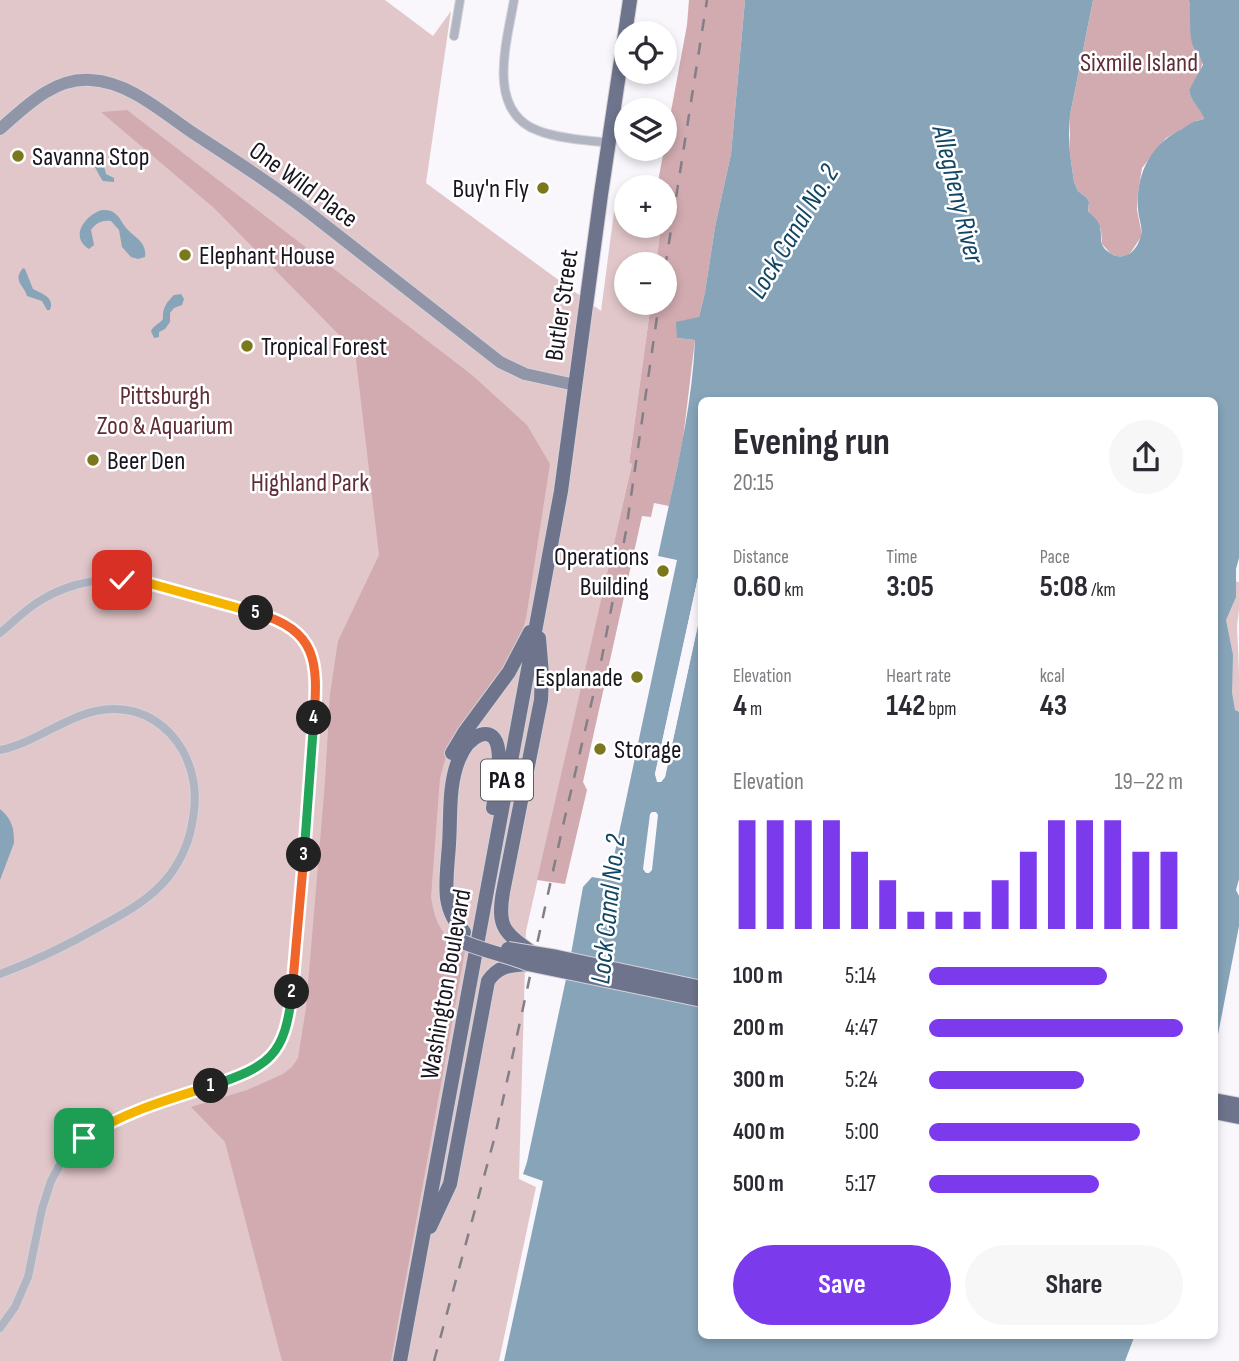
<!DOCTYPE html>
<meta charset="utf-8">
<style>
body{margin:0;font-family:"Sofia Sans Condensed",sans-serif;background:#f7f7f7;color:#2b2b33;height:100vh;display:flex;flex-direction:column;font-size:26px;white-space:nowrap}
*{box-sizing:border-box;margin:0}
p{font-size:23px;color:#7c7c81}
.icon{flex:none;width:38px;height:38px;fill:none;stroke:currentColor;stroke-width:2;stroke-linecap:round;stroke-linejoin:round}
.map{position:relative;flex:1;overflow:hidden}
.sheet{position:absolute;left:698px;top:397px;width:520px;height:942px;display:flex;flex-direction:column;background:#fff;border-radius:10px;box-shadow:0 4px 10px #0003}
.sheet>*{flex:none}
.fabs{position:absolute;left:614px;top:21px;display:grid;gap:14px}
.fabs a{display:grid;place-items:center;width:63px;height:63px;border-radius:50%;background:#fff;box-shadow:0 4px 10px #0003;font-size:35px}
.pin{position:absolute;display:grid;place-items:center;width:60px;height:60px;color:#fff;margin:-30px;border-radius:14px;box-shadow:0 4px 10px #0006}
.km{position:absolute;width:35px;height:35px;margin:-18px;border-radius:50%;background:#222;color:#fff;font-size:19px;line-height:35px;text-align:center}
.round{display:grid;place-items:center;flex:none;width:74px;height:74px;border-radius:37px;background:#f7f7f7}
.overview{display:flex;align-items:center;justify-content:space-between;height:119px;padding:0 35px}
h1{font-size:38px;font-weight:700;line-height:52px}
.stats{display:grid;grid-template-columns:repeat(3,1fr);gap:10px;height:119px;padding:7px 35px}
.stats div{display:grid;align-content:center}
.stats b{font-size:30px;font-weight:700}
.stats small{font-size:19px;font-weight:400}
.stats p{font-size:19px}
.chart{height:196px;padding:14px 35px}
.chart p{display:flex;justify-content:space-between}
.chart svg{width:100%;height:126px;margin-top:7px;stroke:#7c3aed;stroke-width:6}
.action{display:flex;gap:14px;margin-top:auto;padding:14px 35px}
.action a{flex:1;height:80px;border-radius:42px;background:#7c3aed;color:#fff;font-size:28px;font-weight:700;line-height:80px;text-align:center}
.action a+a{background:#f7f7f7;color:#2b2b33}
ul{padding:0 35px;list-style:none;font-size:23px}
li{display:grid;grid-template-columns:112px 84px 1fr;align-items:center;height:52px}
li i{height:18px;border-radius:9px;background:#7c3aed}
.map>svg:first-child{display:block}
.green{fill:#e2c7ca}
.forest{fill:#d1abb0}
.water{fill:#87a4b9}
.pier{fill:#f9f6fc}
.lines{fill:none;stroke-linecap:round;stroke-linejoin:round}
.minor-casing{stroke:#d5d2d9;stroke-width:10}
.secondary-casing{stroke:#d5d2d9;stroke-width:14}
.trunk-casing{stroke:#d5d2d9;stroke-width:16}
.minor{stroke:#b1b5c2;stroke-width:8}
.secondary{stroke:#9095a8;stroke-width:12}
.trunk{stroke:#6d748c;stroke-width:14}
.rail{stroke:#827f87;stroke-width:2.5;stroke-dasharray:12 12;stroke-linecap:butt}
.trunk-bridge-casing{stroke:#d5d2d9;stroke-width:16;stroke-linecap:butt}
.trunk-bridge{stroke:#6d748c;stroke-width:14}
.split-1-casing{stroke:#fff;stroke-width:14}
.split-2-casing{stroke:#fff;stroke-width:14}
.split-3-casing{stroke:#fff;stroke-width:14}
.split-4-casing{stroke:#fff;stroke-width:14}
.split-5-casing{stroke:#fff;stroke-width:14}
.split-6-casing{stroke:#fff;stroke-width:14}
.split-1{stroke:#f5b400;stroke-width:9}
.split-2{stroke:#22a559;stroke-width:9}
.split-3{stroke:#f0652b;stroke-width:9}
.split-4{stroke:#22a559;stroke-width:9}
.split-5{stroke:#f0652b;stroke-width:9}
.split-6{stroke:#f5b400;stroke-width:9}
.poi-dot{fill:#7b771c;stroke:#fff;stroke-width:2.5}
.labels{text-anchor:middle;stroke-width:5;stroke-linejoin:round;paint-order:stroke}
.shield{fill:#fff;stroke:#5e5b62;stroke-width:2}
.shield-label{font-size:24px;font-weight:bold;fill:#19151f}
.park-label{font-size:26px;fill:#602d37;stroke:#fff}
.poi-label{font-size:26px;fill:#19151f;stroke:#fff;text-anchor:start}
.street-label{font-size:26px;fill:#19151f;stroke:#fff}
.water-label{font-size:28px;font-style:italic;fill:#114664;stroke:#fff}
</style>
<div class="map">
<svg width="1239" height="1361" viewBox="0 0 1239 1361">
<rect width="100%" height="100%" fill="#f9f6fc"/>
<path class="green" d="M0 0H385L433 36 451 11 426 183 601 311 614 212 626 214V226H661L656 264H626V303H651L629 463 632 464 526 931 519 1179 536 1187 499 1361H0Z
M1230 581 1239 582V610L1237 626 1239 673V750L1215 651Z"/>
<path class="forest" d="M689 0H745L731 154 715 227 705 292 699 317 677 338 695 340 683 439 669 506 654 503 651 517 642 516 583 782 587 790 565 884 537 880 632 464 629 463 651 303H665V264H656L661 226H665V187H657L687 25Z
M1093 0H1189L1196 53 1203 61 1200 72 1189 90C1191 102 1201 108 1204 118L1202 120H1198L1166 138 1142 168 1138 192 1137 210 1141 230V237L1131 252 1126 257 1116 256 1110 253 1102 244 1101 229 1088 213 1089 202 1087 198 1078 191 1074 182 1070 154V115Z
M127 110 472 375 527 425 550 464 526 618 519 642 510 662 446 756 440 778 431 897C435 923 442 937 465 951L391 1361H282L225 1142 191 1107 247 1090 283 1074 292 1067 298 1058 306 1008 325 782 330 694 338 641 379 555 355 351 214 208 101 112Z"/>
<path class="water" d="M745 0H1093L1070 115 1069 134 1070 154 1074 182 1078 191 1087 198 1089 202 1088 212C1093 216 1097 219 1099 224 1104 236 1096 244 1110 253 1125 263 1138 250 1141 235 1143 227 1138 217 1138 208 1136 176 1149 147 1178 131 1187 127 1192 120 1202 120L1204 118C1200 108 1191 102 1189 90L1203 65C1201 56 1195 52 1192 43 1189 32 1191 13 1189 0H1239V558L1236 569V597L1226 620 1233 655 1232 693 1235 710 1239 712V879L1236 890 1239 896V926L1215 1050 1214 401H702V559L655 774 658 782H661L665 777 702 606V1335H1135L1125 1361H504L543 1181 523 1174 527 1162 569 965 583 887 592 877 609 880 677 560 658 556C673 484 692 413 695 340L677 338 676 322 699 317 705 292 715 227 731 154Z
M83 152 100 160 104 166 106 174 114 178V182L103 181C95 170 94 157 77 157L73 163 66 164V159L71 154Z
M102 210C106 210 109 210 113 212 120 216 122 224 128 230 136 238 147 243 145 257L138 259 131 257 122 247 119 230 111 221C102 220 96 223 91 230L94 245 89 249C69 237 85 215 102 210Z
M23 268 25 269 33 289C42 294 55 297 50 310H47L42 301 27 296C24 285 12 281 23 268Z
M181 294 184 299 182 305 174 308 170 313V322L165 329 159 332V337L154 338 151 331C154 325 159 324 163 319 162 308 167 302 174 295Z
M0 809C12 819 14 828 14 843L0 880Z"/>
<path class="pier" d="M702 559V575L659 774 660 778 662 775 698 605 701 603 702 606 665 777 661 782H657L655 774Z
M652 812H656L658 815 652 870 649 873H646L643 869 650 814Z"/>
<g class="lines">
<g class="minor-casing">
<path id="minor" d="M514 0C507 42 485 112 539 131 560 139 586 140 608 143
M454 36 460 0
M0 633C12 623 24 611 38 602 95 566 143 581 203 599 224 605 245 610 265 616 297 627 315 645 316 680L297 937 289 1015 283 1038 272 1054 255 1070 240 1076 159 1102 124 1115 99 1128 74 1146 65 1155 51 1181 42 1209 28 1277 15 1307 0 1328
M0 750C40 742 72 709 114 709 144 709 168 725 183 751 194 772 197 796 193 818 190 840 182 859 169 876 151 899 125 913 101 926 68 945 35 961 0 974"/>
</g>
<g class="secondary-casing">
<path id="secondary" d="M0 129C25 107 54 77 91 80 129 82 162 112 193 133 233 159 274 185 311 214 374 263 437 313 500 362L525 374 575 385"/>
</g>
<g class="trunk-casing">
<path id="trunk" d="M452 753 464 733 509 672 530 632
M464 932C454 922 449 912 447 898 445 880 448 862 449 844 451 816 448 785 459 759 463 749 470 739 480 735 511 725 495 794 493 808
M531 952C504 932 497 927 503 892L541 700 542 674 539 638
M1214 1100 1239 1105
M1214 1112 1239 1117
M430 1227 450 1184 488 981C499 965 510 966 528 964
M400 1361 561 491 601 194 630 0"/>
</g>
<use href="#minor" class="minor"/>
<use href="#secondary" class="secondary"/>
<use href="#trunk" class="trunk"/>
<path class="rail" d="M665 268 707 0
M434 1361 495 1136 562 830 602 657 626 531 659 303"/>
<g class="trunk-bridge-casing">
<path id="trunk-bridge" d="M463 942C484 951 506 955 528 964L702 1000
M508 949 557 957 702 988"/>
</g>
<use href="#trunk-bridge" class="trunk-bridge"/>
</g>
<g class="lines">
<g class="split-1-casing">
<path id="split-1" d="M84 1138C124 1112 166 1100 211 1086"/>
</g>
<g class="split-2-casing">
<path id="split-2" d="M211 1086C270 1066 285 1056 292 992"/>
</g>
<g class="split-3-casing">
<path id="split-3" d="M292 992 304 855"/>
</g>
<g class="split-4-casing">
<path id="split-4" d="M304 855 314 718"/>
</g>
<g class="split-5-casing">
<path id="split-5" d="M256 613C318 630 318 663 314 718"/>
</g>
<g class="split-6-casing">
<path id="split-6" d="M122 580 148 583 256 613"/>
</g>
<use href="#split-1" class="split-1"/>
<use href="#split-2" class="split-2"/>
<use href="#split-3" class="split-3"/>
<use href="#split-4" class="split-4"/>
<use href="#split-5" class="split-5"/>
<use href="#split-6" class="split-6"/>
</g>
<g class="poi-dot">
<circle cx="18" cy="156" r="7"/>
<circle cx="543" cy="188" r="7"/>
<circle cx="185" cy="255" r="7"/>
<circle cx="247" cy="346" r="7"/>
<circle cx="93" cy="460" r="7"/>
<circle cx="663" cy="571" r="7"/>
<circle cx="637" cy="677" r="7"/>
<circle cx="600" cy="749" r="7"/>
</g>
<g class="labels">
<rect class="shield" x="481" y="759.5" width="52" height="41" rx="5"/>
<g class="shield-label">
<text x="507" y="788">PA 8</text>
</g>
<g class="park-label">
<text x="1139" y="71">Sixmile Island</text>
<text x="165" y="404">Pittsburgh<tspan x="165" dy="30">Zoo &amp; Aquarium</tspan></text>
<text x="310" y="491">Highland Park</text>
</g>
<g class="poi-label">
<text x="32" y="165">Savanna Stop</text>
<text x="529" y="197" text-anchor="end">Buy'n Fly</text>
<text x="199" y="264">Elephant House</text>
<text x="261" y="355">Tropical Forest</text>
<text x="107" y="469">Beer Den</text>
<text x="649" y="565" text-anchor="end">Operations<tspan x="649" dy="30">Building</tspan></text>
<text x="623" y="686" text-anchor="end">Esplanade</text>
<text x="614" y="758">Storage</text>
</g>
<g class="street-label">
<text transform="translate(304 184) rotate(36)" y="9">One Wild Place</text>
<text transform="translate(561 305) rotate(-82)" y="9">Butler Street</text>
<text transform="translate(445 984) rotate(-80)" y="9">Washington Boulevard</text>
</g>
<g class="water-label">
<text transform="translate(959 194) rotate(76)" y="10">Allegheny River</text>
<text transform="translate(792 231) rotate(-59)" y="10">Lock Canal No. 2</text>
<text transform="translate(607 909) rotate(-84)" y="10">Lock Canal No. 2</text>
</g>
</g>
</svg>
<div class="fabs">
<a><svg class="icon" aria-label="locate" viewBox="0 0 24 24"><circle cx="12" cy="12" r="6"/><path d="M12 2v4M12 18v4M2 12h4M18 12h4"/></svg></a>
<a><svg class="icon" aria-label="layers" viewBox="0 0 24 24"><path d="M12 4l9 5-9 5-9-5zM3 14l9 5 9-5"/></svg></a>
<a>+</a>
<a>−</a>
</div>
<div class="pin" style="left:84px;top:1138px;background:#1e9e55"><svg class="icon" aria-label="arrive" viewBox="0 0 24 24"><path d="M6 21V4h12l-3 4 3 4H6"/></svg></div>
<div class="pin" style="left:122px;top:580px;background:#d93025"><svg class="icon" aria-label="check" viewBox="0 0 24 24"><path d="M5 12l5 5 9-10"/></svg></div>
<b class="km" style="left:211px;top:1086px">1</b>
<b class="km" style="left:292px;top:992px">2</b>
<b class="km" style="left:304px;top:855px">3</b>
<b class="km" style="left:314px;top:718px">4</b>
<b class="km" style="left:256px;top:613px">5</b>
<section class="sheet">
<div class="overview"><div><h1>Evening run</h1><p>20:15</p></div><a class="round"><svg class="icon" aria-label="share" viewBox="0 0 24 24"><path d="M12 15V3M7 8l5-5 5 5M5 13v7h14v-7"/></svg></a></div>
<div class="stats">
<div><p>Distance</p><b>0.60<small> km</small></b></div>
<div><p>Time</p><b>3:05</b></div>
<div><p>Pace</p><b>5:08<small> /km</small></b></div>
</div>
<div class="stats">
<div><p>Elevation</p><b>4<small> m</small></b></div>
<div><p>Heart rate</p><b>142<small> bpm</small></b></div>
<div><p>kcal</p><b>43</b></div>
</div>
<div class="chart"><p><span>Elevation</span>19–22 m</p>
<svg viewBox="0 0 160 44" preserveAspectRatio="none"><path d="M5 44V6M15 44V6M25 44V6M35 44V6M45 44V17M55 44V27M65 44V38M75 44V38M85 44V38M95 44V27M105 44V17M115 44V6M125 44V6M135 44V6M145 44V17M155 44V17"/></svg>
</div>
<ul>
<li><b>100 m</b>5:14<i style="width:70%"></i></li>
<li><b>200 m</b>4:47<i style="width:100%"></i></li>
<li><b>300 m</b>5:24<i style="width:61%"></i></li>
<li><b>400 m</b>5:00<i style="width:83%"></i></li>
<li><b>500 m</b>5:17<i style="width:67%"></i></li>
</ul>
<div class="action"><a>Save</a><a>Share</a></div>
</section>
</div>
